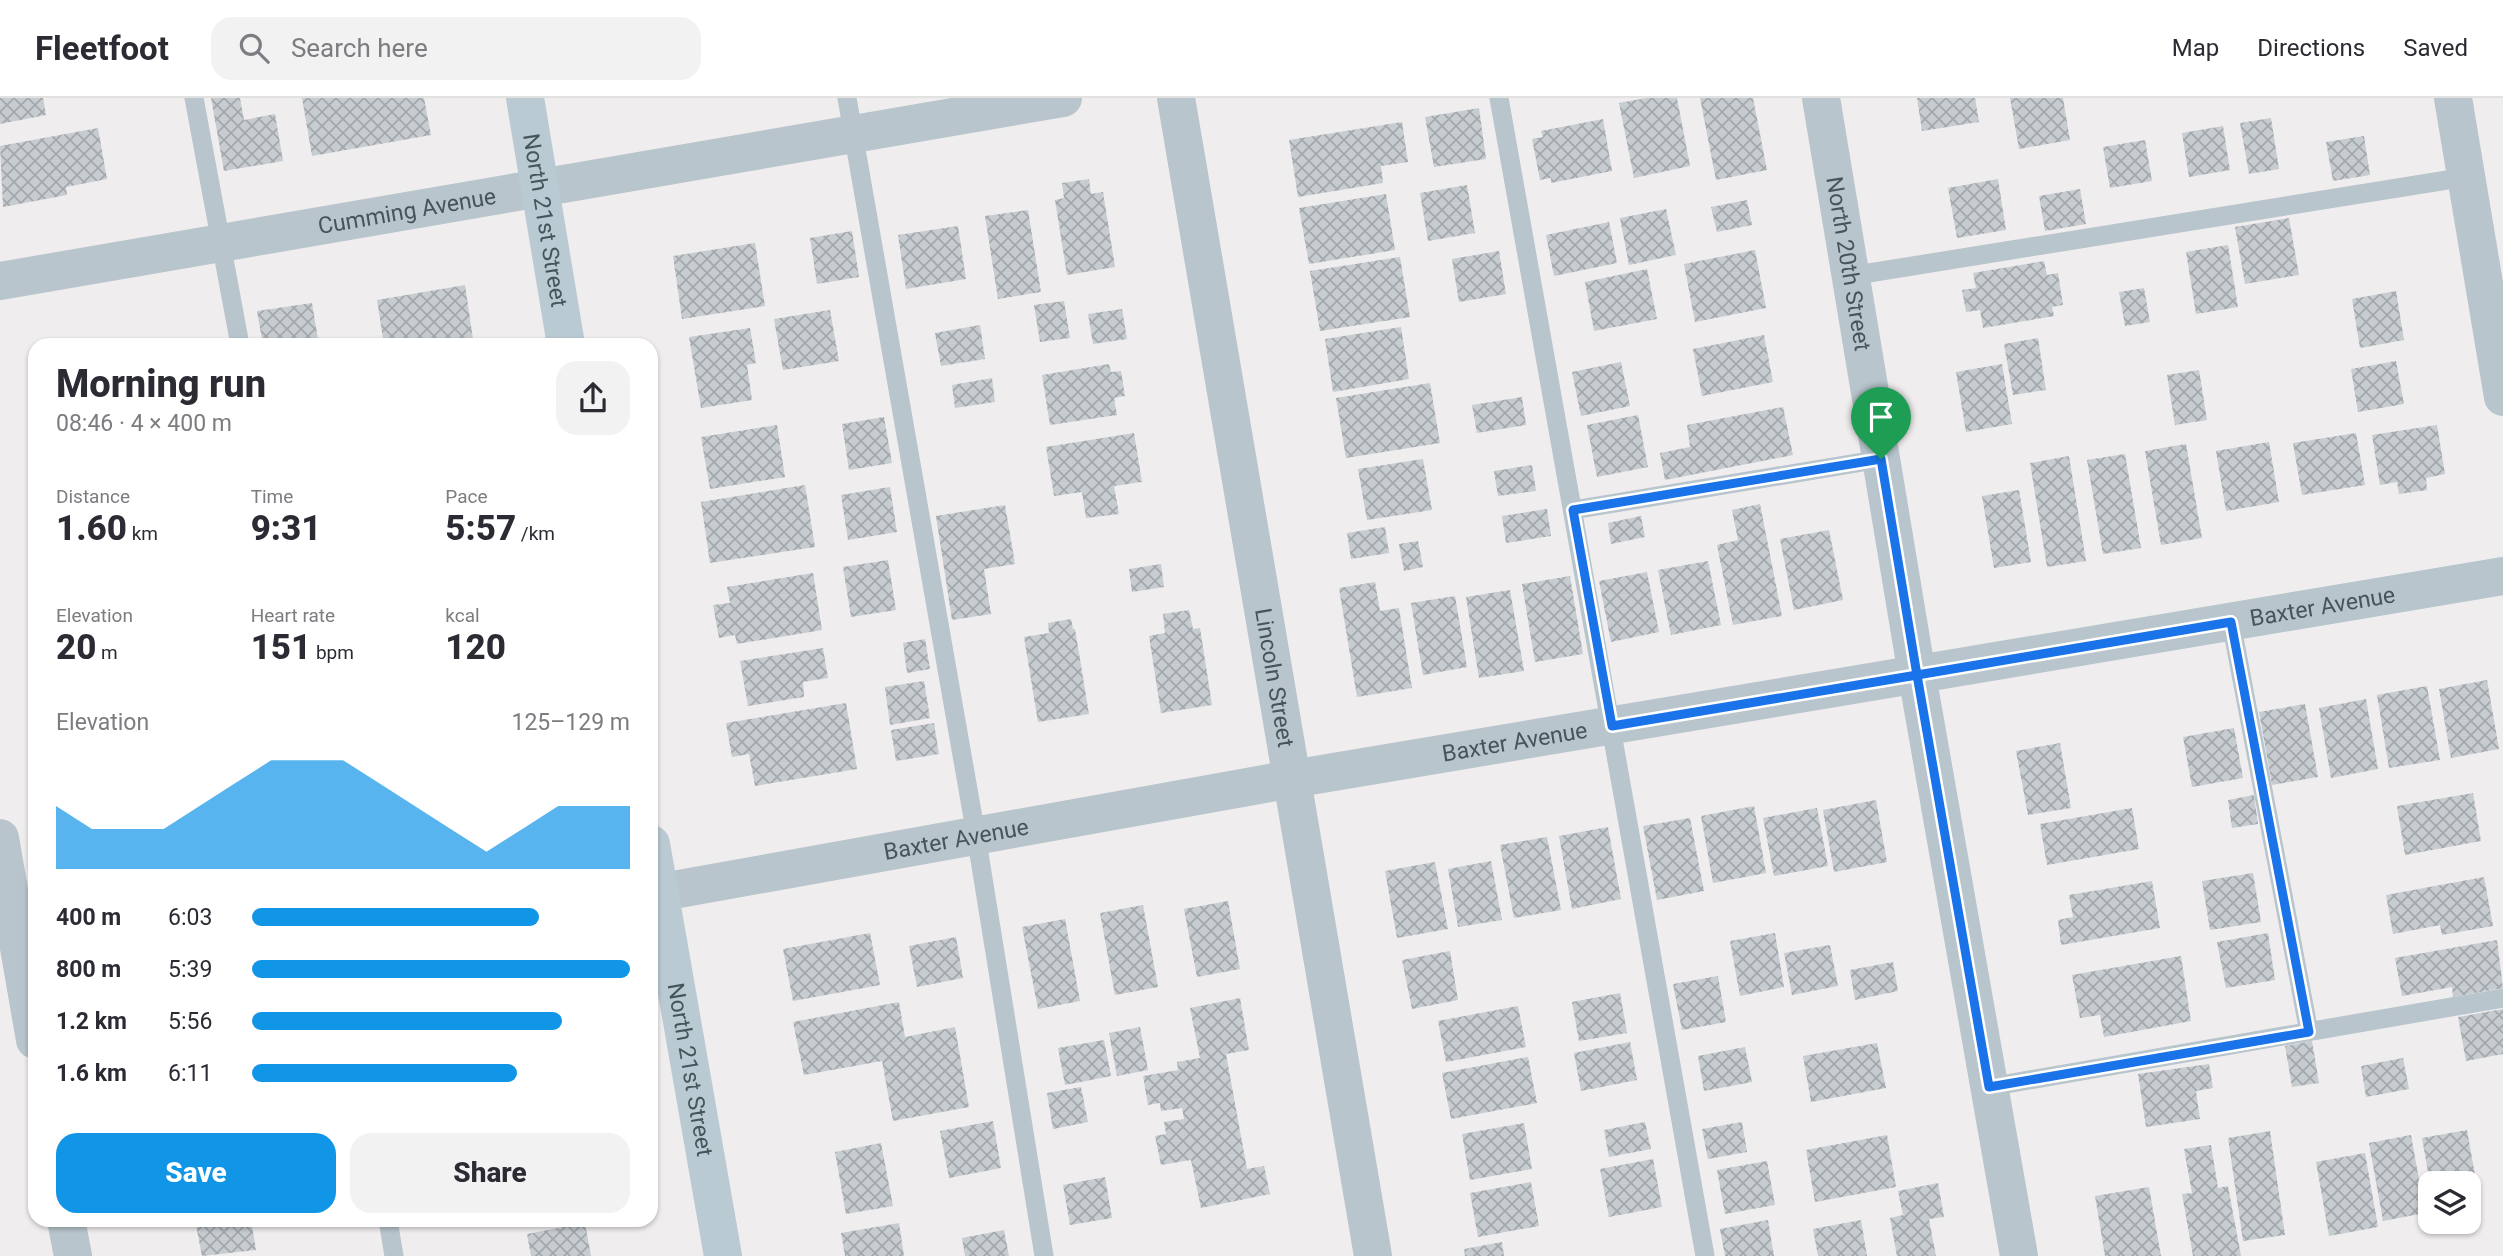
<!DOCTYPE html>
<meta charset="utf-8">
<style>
body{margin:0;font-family:Roboto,sans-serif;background:#f2f2f3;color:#2b2b33;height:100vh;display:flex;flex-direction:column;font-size:26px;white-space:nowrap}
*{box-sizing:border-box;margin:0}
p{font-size:23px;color:#7c7c81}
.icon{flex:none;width:38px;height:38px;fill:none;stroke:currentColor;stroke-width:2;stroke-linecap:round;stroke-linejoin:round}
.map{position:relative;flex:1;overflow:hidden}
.side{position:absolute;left:28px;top:240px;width:630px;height:889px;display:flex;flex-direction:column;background:#fff;border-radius:21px;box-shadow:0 2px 5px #0004}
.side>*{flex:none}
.tools{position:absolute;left:2418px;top:1073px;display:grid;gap:14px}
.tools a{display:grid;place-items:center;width:63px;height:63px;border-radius:14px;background:#fff;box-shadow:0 2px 5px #0004;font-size:35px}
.pin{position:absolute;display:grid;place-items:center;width:60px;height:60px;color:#fff;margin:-72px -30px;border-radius:50% 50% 50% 0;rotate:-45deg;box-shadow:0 0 7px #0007}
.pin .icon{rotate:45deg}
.round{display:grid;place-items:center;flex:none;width:74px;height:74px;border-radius:21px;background:#f2f2f3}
.headline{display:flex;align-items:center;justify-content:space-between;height:119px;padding:0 28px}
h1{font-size:38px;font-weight:800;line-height:52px}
.metrics{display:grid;grid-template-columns:repeat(3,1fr);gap:10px;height:119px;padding:7px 28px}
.metrics div{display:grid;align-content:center}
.metrics b{font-size:35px;font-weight:800}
.metrics small{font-size:19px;font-weight:400}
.metrics p{font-size:19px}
.chart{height:196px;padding:14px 28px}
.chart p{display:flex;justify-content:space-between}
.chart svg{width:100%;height:126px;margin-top:7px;fill:#1195e7;opacity:.7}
.primary-button{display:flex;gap:14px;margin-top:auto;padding:14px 28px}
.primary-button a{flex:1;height:80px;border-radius:21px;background:#1195e7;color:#fff;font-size:28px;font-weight:800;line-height:80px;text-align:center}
.primary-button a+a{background:#f2f2f3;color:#2b2b33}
ul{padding:0 28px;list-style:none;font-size:23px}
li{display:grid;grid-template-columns:112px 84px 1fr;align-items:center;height:52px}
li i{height:18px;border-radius:9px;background:#1195e7}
header{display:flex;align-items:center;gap:42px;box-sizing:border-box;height:98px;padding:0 35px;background:#fff;border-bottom:2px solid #e1e1e2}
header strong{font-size:33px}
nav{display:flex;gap:38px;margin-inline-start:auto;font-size:24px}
.search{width:490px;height:63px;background:#f2f2f3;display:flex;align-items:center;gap:18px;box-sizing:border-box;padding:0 24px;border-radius:21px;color:#7c7c81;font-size:26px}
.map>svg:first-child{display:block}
.building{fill:url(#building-cross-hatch)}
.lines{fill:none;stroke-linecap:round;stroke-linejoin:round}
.lane{stroke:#b8c5cc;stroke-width:19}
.street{stroke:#b8c5cc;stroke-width:38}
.secondary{stroke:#bacad3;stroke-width:38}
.route-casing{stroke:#fff;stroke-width:14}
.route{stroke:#1a73e8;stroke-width:9}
.labels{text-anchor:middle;stroke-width:5;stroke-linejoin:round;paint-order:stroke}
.street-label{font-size:23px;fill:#45555c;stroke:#fff}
</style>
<header>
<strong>Fleetfoot</strong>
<div class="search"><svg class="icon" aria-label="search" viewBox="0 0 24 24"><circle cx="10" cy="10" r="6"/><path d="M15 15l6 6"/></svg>Search here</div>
<nav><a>Map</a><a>Directions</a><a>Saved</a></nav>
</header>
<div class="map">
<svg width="2503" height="1158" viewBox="0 0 2503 1158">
<defs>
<pattern id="building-cross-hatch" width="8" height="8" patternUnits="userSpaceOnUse" patternTransform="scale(1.75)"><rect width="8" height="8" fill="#c7ccd1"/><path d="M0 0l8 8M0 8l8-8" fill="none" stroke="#a3a8ad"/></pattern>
</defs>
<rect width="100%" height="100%" fill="#f0edee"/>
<path class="building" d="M0 0H43L46 17 0 26Z
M211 0H240L244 22 275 16 283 63 224 73Z
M302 0H424L431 37 312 58Z
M1646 0H1677L1690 68 1634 80 1619 5Z
M1700 0H1753L1767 72 1716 82Z
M1917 0H1975L1979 24 1922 33Z
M2010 0H2063L2070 42 2019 51Z
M1479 10 1486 61 1434 69 1425 19Z
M2271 20 2279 71 2249 76 2240 25Z
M1603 21 1612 73 1551 85V80L1540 82 1532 41 1543 39 1541 33Z
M1402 24 1408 64 1381 68 1383 85 1298 99 1289 42Z
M2223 28 2230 72 2189 79 2182 35Z
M98 30 107 81 66 89 67 97 3 109 0 48Z
M2364 38 2370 77 2333 83 2326 44Z
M2145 42 2152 83 2110 90 2103 49Z
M1089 81 1091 96 1103 94 1115 169 1067 177 1055 102 1064 100 1062 85Z
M1998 81 2006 132 1957 140 1948 90Z
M1467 87 1475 135 1428 143 1420 95Z
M2080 91 2086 126 2045 133 2039 98Z
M1386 96 1395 152 1309 166 1299 110Z
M1747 102 1752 127 1717 134 1711 109Z
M1666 111 1676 157 1629 167 1620 120Z
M1028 112 1041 194 998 201 985 118Z
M2289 120 2299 177 2245 186 2235 129Z
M1609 124 1617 165 1554 178 1546 137Z
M958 128 966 181 906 191 898 137Z
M852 133 859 179 817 186 810 140Z
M755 145 765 208 682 221 673 158Z
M2228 147 2238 209 2196 216 2186 154Z
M1755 152 1766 210 1695 224 1684 166Z
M1499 153 1506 196 1459 204 1452 161Z
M1400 159 1410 219 1320 233 1310 173Z
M2044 163 2047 177 2058 175 2063 207 2052 209 2054 218 1983 230 1980 212 1966 214 1962 192 1976 190 1973 175Z
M1647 171 1657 221 1594 233 1585 184Z
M465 187 473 241 438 247H384L377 202Z
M2144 190 2150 224 2125 228 2119 194Z
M2396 193 2404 242 2360 250 2352 201Z
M1064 203 1070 240 1040 244 1034 207Z
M312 205 319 247H263L257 213Z
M1122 211 1127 241 1093 246 1088 216Z
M830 212 839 263 783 272 774 221Z
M980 227 985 261 941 268 935 235Z
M1401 229 1409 281 1333 294 1325 241Z
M750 230 756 265 747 267 752 302 701 310 689 239Z
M1764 237 1773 284 1702 298 1693 251Z
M2038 240 2046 292 2013 297 2004 246Z
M2396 263 2404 306 2358 314 2351 271Z
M1621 264 1630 308 1581 318 1572 274Z
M1109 266 1111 274 1121 273 1125 298 1114 300 1117 317 1050 327 1042 277Z
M2002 266 2012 326 1966 334 1956 274Z
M2199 272 2207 322 2175 327 2167 277Z
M992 280 995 304 955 310 952 287Z
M1430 285 1440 345 1346 360 1336 300Z
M1522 299 1526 327 1477 335 1472 307Z
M1783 309 1793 357 1665 382 1660 355 1690 349 1687 327Z
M1638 317 1648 369 1597 379 1587 327Z
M884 319 892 365 849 372 842 326Z
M777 327 785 379 710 391 701 339Z
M2437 327 2445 376 2426 380 2427 392 2399 396 2397 384 2380 387 2372 337Z
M1134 335 1142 384 1114 388 1119 416 1086 420 1082 394 1054 398 1046 349Z
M2356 335 2365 387 2302 397 2293 345Z
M2269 344 2279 404 2226 413 2216 353Z
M2186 346 2202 440 2161 447 2145 353Z
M2125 356 2141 450 2103 456 2087 362Z
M2069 358 2086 463 2047 469 2030 365Z
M1423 361 1432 412 1367 422 1358 371Z
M1532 367 1536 393 1498 398 1494 373Z
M805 387 815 449 710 465 701 404Z
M890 389 897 434 848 442 841 397Z
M2019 392 2031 464 1994 470 1982 398Z
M1760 406 1782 518 1733 527 1717 447 1738 442 1732 412Z
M1005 407 1015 466 984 471 991 516 952 522 936 418Z
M1547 411 1551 438 1506 445 1502 418Z
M1641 418 1645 439 1611 446 1608 425Z
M1385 429 1389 455 1351 461 1347 435Z
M1829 432 1843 502 1794 512 1780 441Z
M1418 443 1423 469 1404 473 1399 446Z
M888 462 896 512 851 519 843 469Z
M1708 463 1721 527 1671 537 1658 472Z
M1161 466 1164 489 1132 494 1129 471Z
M1647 474 1659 534 1611 544 1599 483Z
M813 475 822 532 737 546 735 537 719 540 713 507 730 505 727 489Z
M1570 478 1583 556 1535 564 1522 486Z
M1375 484 1380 513 1399 510 1412 590 1357 599 1339 490Z
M1510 492 1524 573 1479 580 1466 499Z
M1455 498 1467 569 1423 577 1411 505Z
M1189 512 1193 531 1200 530 1212 607 1161 615 1149 538 1165 535 1163 516Z
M1071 521 1073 531H1075L1089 616 1038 624 1024 539 1049 535 1048 525Z
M925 541 930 571 907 575 903 545Z
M823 550 828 580 803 584 804 599 748 608 740 563Z
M2487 582 2499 651 2451 660 2439 591Z
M924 583 930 620 890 627 885 589Z
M2427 588 2440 662 2389 670 2377 597Z
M2366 601 2378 671 2331 680 2319 610Z
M846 605 857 671 755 688 749 656 732 659 726 625Z
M2305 606 2318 679 2272 687 2259 614Z
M934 625 939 656 896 663 891 632Z
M2234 630 2243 680 2192 689 2183 639Z
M2060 645 2071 710 2028 717 2016 653Z
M2473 695 2481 743 2405 757 2397 708Z
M2254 697 2258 726 2232 730 2228 702Z
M1876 702 1887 764 1834 774 1823 712Z
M1754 708 1766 775 1713 785 1701 718Z
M1817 710 1828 768 1774 778 1763 720Z
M2132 710 2139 751 2047 767 2040 726Z
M1690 720 1704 793 1657 802 1643 728Z
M1608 729 1621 801 1572 811 1559 738Z
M1547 739 1561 812 1514 820 1500 747Z
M1491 763 1502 822 1458 829 1448 771Z
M1435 764 1448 831 1397 840 1385 773Z
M2253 775 2261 824 2210 832 2202 783Z
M2484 779 2493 828 2442 837 2440 827 2393 836 2386 797Z
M2152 783 2160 830 2061 847 2058 822 2073 819 2069 797Z
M1228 803 1240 871 1197 879 1184 811Z
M1143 807 1158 889 1115 897 1100 815Z
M1065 821 1080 903 1038 911 1022 829Z
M870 835 880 887 793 903 783 851Z
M1775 835 1784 889 1740 898 1730 843Z
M2268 835 2275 882 2226 890 2217 844Z
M956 839 963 880 917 889 909 848Z
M2497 842 2503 890 2453 899 2452 889 2402 898 2395 860Z
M1830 847 1838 888 1792 897 1784 855Z
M1450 853 1458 902 1412 911 1402 862Z
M2181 858 2191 923 2104 939 2100 917 2080 920 2072 877Z
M1893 864 1898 893 1855 902 1850 872Z
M1718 878 1726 924 1682 932 1673 886Z
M1620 895 1627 935 1579 943 1572 904Z
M1240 900 1249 952 1226 956 1247 1071 1264 1068 1270 1096 1201 1110 1191 1062 1161 1067 1155 1038 1166 1036 1164 1024 1184 1021 1182 1010 1161 1013 1160 1005 1148 1007 1143 978 1178 972 1177 964 1200 960 1190 910Z
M899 904 905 939 955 929 969 1009 893 1023 882 963 804 977 793 924Z
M1518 908 1526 949 1446 964 1438 923Z
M2503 911V956L2466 963 2458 919Z
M1140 929 1148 972 1117 978 1109 935Z
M1104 942 1111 978 1065 987 1058 950Z
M2312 943 2319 985 2292 989 2285 948Z
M1630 944 1637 982 1581 993 1574 955Z
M1877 945 1886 990 1811 1004 1803 958Z
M1745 949 1752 984 1704 993 1698 958Z
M1528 959 1537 1005 1451 1021 1442 975Z
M2403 960 2409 991 2366 999 2361 968Z
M2209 966 2213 990 2196 993 2200 1021 2146 1029 2138 976Z
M1081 989 1088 1024 1053 1031 1047 995Z
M993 1023 1001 1070 949 1080 940 1033Z
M1645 1024 1651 1051 1609 1059 1604 1032Z
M1742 1024 1747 1054 1708 1061 1702 1031Z
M1524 1025 1532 1071 1470 1082 1462 1036Z
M2467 1032 2480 1105 2469 1107V1085H2430L2422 1040Z
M2270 1033 2285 1137 2243 1143 2228 1040Z
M1887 1037 1896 1089 1815 1104 1806 1052Z
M2411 1037 2425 1115 2383 1123 2369 1045Z
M881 1045 893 1108 846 1116 835 1054Z
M2211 1047 2218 1090 2228 1088 2241 1158H2193L2182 1096 2192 1095 2184 1051Z
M2365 1055 2378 1129 2329 1138 2316 1064Z
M1653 1061 1662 1109 1609 1119 1600 1071Z
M1767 1063 1775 1107 1725 1116 1717 1072Z
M1105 1079 1112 1120 1070 1127 1063 1087Z
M1531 1084 1539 1128 1478 1139 1470 1095Z
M1938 1085 1944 1119 1929 1121 1936 1158H1897L1890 1120 1903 1117 1898 1093Z
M2149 1089 2161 1158H2105L2095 1098Z
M195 1122H251L256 1152 202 1158Z
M1768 1122 1774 1158H1725L1720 1131Z
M1861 1122 1867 1158H1818L1813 1131Z
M585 1125 591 1158H531L527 1136Z
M899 1125 904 1158H845L841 1135Z
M1004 1132 1009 1158H965L962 1140Z
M1502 1144 1504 1158H1465L1464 1151Z"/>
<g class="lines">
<path class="lane" d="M194 0 240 247
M847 0 976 737 1044 1158
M1499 0 1705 1158
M1850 178 2466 79
M1573 412 1881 361
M2231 524 2309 934
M1989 989 2503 900
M388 1122 394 1158"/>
<g class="street">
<path id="s1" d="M1176 0 1373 1158"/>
<path id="s2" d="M1821 0 1917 577 2019 1158"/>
<path d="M2453 0 2503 299"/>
<path id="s3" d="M0 183 1063 0"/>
<path d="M0 740 35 942"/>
<path id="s4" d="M651 796 1292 681 2503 478"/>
<path d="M66 1122 73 1158"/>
</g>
<g class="secondary">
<path id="s5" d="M525 0 566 247"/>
<path id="s6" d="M651 746 723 1158"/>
</g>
</g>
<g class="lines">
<g class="route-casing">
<path id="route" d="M1881 361 1573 412 1612 628 1917 577 1989 989 2309 934 2231 524 1917 577 1881 361"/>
</g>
<use href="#route" class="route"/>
</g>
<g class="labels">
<g class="street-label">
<text dy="8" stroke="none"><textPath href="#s3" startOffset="413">Cumming Avenue</textPath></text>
<text dy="8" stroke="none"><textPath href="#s5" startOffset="124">North 21st Street</textPath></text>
<text dy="8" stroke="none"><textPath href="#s2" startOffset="168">North 20th Street</textPath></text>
<text dy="8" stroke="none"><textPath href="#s4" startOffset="1696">Baxter Avenue</textPath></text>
<text dy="8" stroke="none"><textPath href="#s1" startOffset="588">Lincoln Street</textPath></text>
<text dy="8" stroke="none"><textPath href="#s4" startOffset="877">Baxter Avenue</textPath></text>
<text dy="8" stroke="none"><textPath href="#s4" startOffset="310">Baxter Avenue</textPath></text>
<text dy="8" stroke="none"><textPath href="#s6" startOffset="229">North 21st Street</textPath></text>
</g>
</g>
</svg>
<div class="tools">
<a><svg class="icon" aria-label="layers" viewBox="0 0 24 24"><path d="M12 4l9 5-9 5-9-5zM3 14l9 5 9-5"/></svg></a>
</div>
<div class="pin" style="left:1881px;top:361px;background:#1e9e55"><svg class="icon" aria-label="arrive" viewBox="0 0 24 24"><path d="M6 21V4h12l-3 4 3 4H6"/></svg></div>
<section class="side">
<div class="headline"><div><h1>Morning run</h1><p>08:46 · 4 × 400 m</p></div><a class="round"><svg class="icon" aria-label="share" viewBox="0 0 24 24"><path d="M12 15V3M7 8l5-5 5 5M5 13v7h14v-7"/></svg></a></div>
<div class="metrics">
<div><p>Distance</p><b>1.60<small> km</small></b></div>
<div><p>Time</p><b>9:31</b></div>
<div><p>Pace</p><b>5:57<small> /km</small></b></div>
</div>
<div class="metrics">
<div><p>Elevation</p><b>20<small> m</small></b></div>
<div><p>Heart rate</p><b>151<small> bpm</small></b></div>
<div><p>kcal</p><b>120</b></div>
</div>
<div class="chart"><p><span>Elevation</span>125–129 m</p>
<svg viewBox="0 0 160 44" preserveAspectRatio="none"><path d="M0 44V22L10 30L20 30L30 30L40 22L50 14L60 6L70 6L80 6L90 14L100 22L110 30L120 38L130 30L140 22L150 22L160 22V44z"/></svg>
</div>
<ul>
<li><b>400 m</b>6:03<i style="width:76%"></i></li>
<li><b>800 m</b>5:39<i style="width:100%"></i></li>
<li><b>1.2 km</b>5:56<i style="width:82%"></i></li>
<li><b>1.6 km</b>6:11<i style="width:70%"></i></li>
</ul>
<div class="primary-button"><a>Save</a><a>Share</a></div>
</section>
</div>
